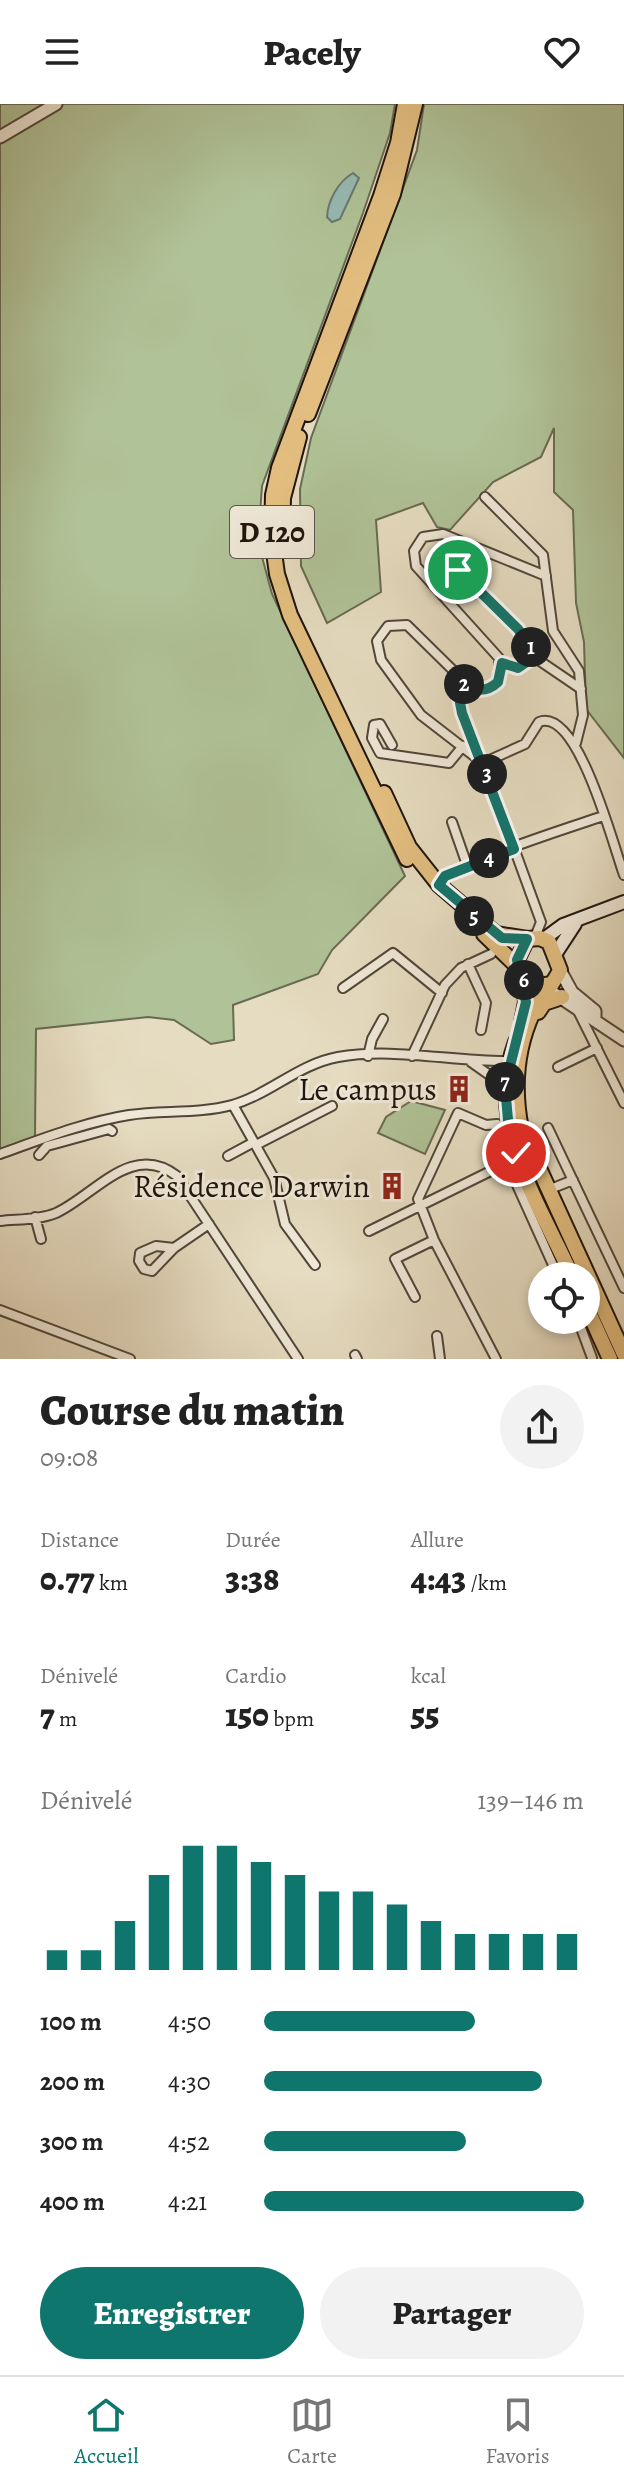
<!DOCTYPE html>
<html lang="fr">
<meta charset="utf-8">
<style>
body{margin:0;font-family:Alegreya,serif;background:#f2f2f2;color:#222;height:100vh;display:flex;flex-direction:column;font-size:30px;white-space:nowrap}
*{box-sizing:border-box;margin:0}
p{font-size:26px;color:#767676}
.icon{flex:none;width:44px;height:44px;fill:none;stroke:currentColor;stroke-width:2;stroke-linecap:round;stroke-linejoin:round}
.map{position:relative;height:1255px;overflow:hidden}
.details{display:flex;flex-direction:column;background:#fff;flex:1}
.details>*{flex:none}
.fabs{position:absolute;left:528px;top:1158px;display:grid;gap:16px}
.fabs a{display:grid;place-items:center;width:72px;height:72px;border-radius:50%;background:#fff;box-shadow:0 4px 12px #0003;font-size:40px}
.pin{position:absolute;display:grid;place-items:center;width:68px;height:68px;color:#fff;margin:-34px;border:4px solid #fff;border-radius:50%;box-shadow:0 2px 8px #0007}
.km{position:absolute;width:40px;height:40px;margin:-20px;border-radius:50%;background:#222;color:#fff;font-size:22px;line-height:40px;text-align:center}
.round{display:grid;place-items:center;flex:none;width:84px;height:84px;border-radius:42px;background:#f2f2f2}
.summary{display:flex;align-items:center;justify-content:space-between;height:136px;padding:0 40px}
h1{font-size:44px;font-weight:800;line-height:60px}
.metrics{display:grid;grid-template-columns:repeat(3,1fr);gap:12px;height:136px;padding:8px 40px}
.metrics div{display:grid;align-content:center}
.metrics b{font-size:34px;font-weight:800}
.metrics small{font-size:22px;font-weight:400}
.metrics p{font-size:22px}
.chart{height:224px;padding:16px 40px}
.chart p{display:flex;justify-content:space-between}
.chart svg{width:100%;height:144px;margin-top:8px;stroke:#0f766e;stroke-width:6}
.primary-button{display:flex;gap:16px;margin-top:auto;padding:16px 40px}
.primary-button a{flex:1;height:92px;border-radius:48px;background:#0f766e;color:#fff;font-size:32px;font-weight:800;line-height:92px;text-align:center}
.primary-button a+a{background:#f2f2f2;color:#222}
ul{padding:0 40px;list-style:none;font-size:26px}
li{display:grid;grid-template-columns:128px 96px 1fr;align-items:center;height:60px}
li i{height:20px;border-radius:10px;background:#0f766e}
header{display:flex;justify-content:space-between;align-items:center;height:104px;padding:0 40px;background:#fff;font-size:36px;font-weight:800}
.tabs{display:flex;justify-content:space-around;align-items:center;height:112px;border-top:2px solid #e0e0e0;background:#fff;font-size:22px;color:#767676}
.tabs a{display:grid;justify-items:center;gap:4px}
.tabs .on{color:#0f766e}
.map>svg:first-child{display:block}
.green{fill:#b0c297;stroke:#686b52;stroke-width:2}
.water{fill:#96bbb4;stroke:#667871;stroke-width:2}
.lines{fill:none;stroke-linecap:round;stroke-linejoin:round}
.minor-casing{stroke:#51463a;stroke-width:12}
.tertiary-casing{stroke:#51463a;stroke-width:15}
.secondary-casing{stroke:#1f140d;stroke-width:16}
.primary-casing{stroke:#1f140d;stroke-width:18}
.trunk-casing{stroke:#1f140d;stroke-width:18}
.minor{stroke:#efe8d7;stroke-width:8}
.tertiary{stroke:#efe8d7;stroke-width:11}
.secondary{stroke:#efe8d7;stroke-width:12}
.primary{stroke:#e3be80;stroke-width:14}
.trunk{stroke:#e3be80;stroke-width:14}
.route-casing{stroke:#fff;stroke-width:16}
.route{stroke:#0f766e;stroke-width:10}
.labels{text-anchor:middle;stroke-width:6;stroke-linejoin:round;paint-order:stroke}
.shield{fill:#efe8d7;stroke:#5d544a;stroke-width:2}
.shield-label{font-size:30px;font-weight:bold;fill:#1f140d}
.poi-label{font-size:32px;fill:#1f140d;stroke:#efe8d7;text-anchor:end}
</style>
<header><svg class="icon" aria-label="menu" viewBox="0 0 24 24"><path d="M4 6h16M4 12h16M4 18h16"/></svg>Pacely<svg class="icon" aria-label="heart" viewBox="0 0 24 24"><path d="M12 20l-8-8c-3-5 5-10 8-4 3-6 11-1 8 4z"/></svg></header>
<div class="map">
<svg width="624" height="1255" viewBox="0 0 624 1255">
<rect width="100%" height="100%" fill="#e6dcc1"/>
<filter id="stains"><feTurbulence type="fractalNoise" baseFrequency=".0025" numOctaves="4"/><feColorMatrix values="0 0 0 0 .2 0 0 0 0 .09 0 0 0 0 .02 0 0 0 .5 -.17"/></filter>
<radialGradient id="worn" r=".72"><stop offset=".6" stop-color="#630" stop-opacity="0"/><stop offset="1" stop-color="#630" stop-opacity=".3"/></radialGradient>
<path class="green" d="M0 0H395L390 29 363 109 262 382 258 438 272 490 405 772 332 846 318 870 233 901 234 936 211 940 174 916 148 913 36 925 35 1033 0 1045Z
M424 0H624V654L586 605 584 538 576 499 573 406 554 388V324L541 353 493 378 450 426 437 423 423 399 376 416 381 488 327 519 301 462 300 385 311 334 417 46Z
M411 997 445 1006 425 1050 378 1029 386 1013Z"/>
<path class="water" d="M353 69 359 74 340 115 332 118 327 113C328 96 338 78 353 69Z"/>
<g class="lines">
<g class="minor-casing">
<path id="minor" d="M485 393 543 451 553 527 579 567 583 611 576 639
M448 432C442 487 524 504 534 553
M502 559 518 564 534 553 581 585
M462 577 457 583V593L476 651
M392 641 380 620 374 621 372 634 380 649 449 659 463 642
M483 659 525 640 539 618C578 603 613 741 624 771
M452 718 467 761
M439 781C453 759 572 723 603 712
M535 833 541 818 483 659 421 611 381 556 377 537 388 522 407 521 471 584 489 585 500 573 499 554 416 462 414 447 423 433 443 430 546 472
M468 860 486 899 481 926
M343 884 393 849 442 889
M578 907 624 999
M368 952 372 935 383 915
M412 952 445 881 461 864 491 850
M471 958 505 982
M558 963 597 944
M233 1001 274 1074 285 1120 315 1161
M497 1020 507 1059 558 1172
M548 1024 624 1184
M256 1041 332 1002
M0 1050C42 1035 85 1018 129 1011 163 1006 199 1010 232 1001 270 990 299 960 338 953 393 943 453 958 509 957
M39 1051 47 1042 109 1025 112 1027
M228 1052 254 1038
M548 1086 573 1076
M35 1113 41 1135
M0 1117C18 1115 39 1116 56 1109 95 1091 132 1037 177 1072L298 1255
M369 1127 507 1059
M174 1144 156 1142 140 1149 139 1157 144 1165 152 1167 174 1144 209 1120
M415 1193 395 1155 434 1136
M0 1206 130 1255
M578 1216 592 1254
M437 1232 440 1255
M355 1251 357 1255
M496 1255 434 1136 418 1095 458 1009 486 1021 497 1020"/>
</g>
<g class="tertiary-casing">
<path id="tertiary" d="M0 33 56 0
M560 866 572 888 595 907V912
M555 890 624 936"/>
</g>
<g class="secondary-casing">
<path id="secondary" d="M544 835 563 821 624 798
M556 849 575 820"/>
</g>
<g class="primary-casing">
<path id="primary" d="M384 689 409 743 439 781 496 830 527 835
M484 830 518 863
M552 880 539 882 524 876 517 856 527 835 540 834 549 838 560 866C555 879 543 889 536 902 516 941 513 984 521 1025L624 1250
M538 908 544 899 562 893
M522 918 526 898 524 876
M516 938C485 1021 539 1099 572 1172
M586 1202 610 1255"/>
</g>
<g class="trunk-casing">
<path id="trunk" d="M405 0 398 39 381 92 279 364 273 391 272 434 277 470 290 511 407 755
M308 310 393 90 415 0
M282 438 283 394 299 333"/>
</g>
<use href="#minor" class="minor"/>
<use href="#tertiary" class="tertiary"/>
<use href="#secondary" class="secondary"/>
<use href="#primary" class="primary"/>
<use href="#trunk" class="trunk"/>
</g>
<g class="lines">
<g class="route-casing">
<path id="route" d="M458 466 518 525 534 549V553L518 564 502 559 498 578C486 589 473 588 462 577L457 583 462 609 514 745 445 772 439 781 502 834 527 835 517 856 526 898 505 982 509 1027 516 1049"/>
</g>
<use href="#route" class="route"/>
</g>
<defs>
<g id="building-bare" transform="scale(2.16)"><path d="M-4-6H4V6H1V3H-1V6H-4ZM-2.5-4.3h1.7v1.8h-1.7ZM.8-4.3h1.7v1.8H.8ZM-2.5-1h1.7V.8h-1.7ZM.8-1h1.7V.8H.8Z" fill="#8f2418" stroke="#efe8d7" stroke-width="2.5" paint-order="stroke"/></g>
</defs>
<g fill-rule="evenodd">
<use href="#building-bare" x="459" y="985"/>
<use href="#building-bare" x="392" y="1082"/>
</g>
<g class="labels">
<rect class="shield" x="230" y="402" width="84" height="52" rx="6"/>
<g class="shield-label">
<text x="272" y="438">D 120</text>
</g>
<g class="poi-label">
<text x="437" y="996">Le campus</text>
<text x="370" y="1093">Résidence Darwin</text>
</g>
</g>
<rect width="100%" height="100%" filter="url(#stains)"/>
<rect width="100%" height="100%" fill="url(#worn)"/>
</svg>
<div class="fabs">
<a><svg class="icon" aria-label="locate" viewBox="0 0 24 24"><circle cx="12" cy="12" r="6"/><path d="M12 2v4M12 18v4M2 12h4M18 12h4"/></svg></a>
</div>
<div class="pin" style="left:458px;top:466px;background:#1e9e55"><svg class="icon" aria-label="arrive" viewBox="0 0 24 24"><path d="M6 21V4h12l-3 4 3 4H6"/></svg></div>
<div class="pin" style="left:516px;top:1049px;background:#d93025"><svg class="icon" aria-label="check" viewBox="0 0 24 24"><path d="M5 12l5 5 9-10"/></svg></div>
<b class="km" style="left:531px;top:543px">1</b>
<b class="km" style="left:464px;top:580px">2</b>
<b class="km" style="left:487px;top:670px">3</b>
<b class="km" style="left:489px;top:754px">4</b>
<b class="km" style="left:474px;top:812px">5</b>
<b class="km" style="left:524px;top:876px">6</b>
<b class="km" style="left:505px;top:978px">7</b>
</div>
<section class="details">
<div class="summary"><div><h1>Course du matin</h1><p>09:08</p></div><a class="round"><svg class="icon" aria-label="share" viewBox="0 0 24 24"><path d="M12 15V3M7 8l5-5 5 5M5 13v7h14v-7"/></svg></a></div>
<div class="metrics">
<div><p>Distance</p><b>0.77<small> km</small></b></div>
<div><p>Durée</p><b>3:38</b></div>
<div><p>Allure</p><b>4:43<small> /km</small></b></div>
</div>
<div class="metrics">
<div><p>Dénivelé</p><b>7<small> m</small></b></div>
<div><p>Cardio</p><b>150<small> bpm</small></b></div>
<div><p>kcal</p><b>55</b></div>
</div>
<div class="chart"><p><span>Dénivelé</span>139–146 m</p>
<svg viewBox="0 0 160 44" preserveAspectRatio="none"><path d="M5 44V38M15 44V38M25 44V29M35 44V15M45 44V6M55 44V6M65 44V11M75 44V15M85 44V20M95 44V20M105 44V24M115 44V29M125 44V33M135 44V33M145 44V33M155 44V33"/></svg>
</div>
<ul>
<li><b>100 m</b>4:50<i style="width:66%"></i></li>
<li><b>200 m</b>4:30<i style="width:87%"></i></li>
<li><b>300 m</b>4:52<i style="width:63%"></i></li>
<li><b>400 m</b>4:21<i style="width:100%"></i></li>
</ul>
<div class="primary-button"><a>Enregistrer</a><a>Partager</a></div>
</section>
<nav class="tabs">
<a class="on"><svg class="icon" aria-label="home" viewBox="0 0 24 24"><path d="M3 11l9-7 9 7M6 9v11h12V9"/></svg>Accueil</a>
<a><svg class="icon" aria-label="map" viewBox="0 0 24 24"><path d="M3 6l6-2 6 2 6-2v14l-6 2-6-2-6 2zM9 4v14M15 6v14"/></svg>Carte</a>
<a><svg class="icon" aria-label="saved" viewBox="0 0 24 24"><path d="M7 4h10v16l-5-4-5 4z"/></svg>Favoris</a>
</nav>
